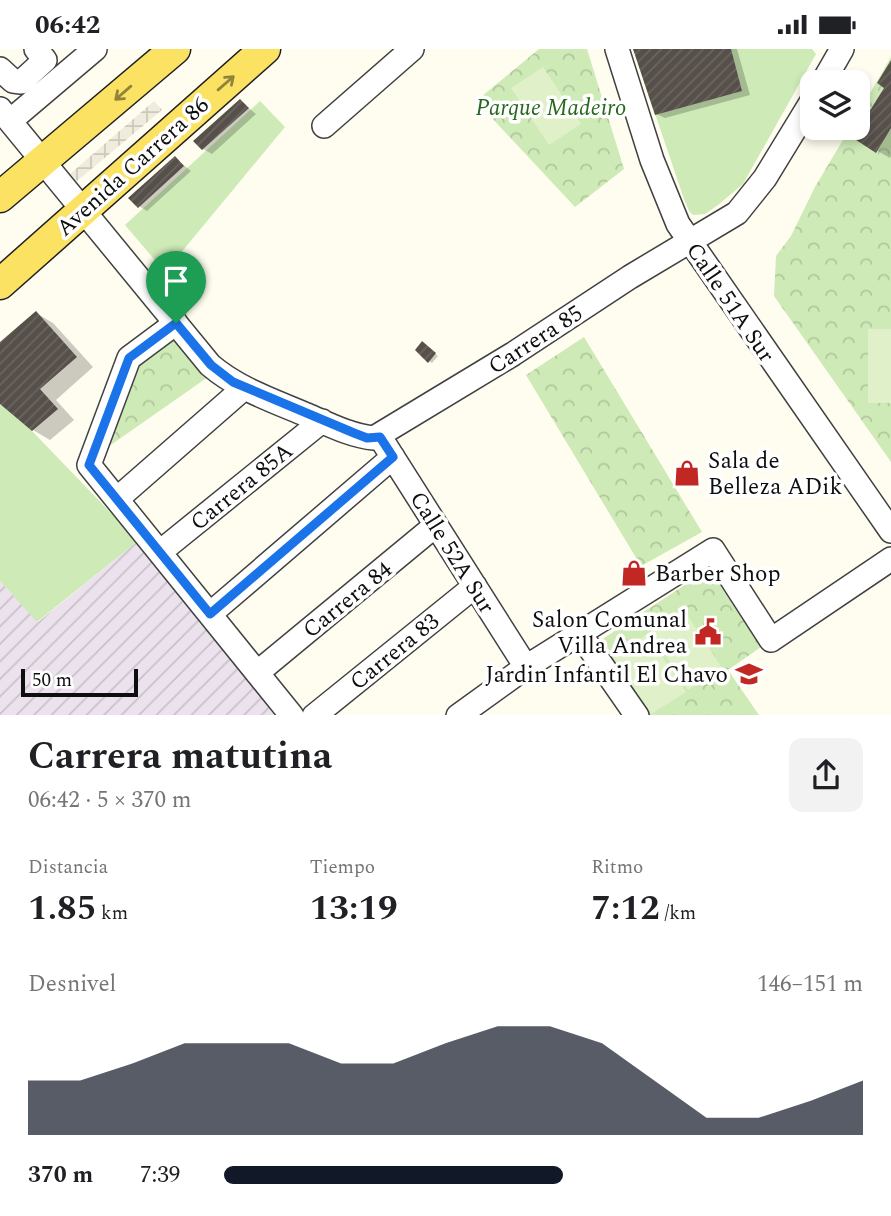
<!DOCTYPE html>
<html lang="es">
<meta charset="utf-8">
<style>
body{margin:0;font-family:Spectral,serif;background:#f2f2f2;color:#202124;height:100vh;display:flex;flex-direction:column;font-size:26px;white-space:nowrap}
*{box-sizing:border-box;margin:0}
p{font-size:23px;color:#757577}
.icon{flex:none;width:38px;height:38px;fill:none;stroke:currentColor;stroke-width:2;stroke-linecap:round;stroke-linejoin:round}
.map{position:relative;height:666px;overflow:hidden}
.panel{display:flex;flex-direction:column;background:#fff;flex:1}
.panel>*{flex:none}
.controls{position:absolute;left:800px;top:21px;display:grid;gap:14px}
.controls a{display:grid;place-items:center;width:70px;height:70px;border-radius:14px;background:#fff;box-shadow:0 4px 10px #0003;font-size:35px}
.scale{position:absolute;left:21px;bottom:18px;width:117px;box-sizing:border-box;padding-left:7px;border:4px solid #0e0e0e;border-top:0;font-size:19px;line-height:24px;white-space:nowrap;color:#0e0e0e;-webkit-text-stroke:5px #fff;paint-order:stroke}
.pin{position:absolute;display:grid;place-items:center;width:60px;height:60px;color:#fff;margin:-72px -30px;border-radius:50% 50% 50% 0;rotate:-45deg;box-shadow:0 0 7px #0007}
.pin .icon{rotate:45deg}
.round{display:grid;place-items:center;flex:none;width:74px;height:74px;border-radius:14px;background:#f2f2f2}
.summary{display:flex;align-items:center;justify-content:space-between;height:119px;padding:0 28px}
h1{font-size:38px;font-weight:700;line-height:52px}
.figures{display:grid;grid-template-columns:repeat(3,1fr);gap:10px;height:119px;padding:7px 28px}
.figures div{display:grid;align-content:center}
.figures b{font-size:35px;font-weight:700}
.figures small{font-size:19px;font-weight:400}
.figures p{font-size:19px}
.chart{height:196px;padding:14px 28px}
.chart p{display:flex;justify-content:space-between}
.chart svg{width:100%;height:126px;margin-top:7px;fill:#111827;opacity:.7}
ul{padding:0 28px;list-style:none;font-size:23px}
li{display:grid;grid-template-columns:112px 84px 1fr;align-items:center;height:52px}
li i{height:18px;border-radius:9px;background:#111827}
.status{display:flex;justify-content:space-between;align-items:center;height:49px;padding:0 35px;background:#fff;direction:ltr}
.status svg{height:19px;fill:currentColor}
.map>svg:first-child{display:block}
.industrial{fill:url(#industrial-furrows)}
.grass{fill:#ceeab7}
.park{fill:url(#park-crowns)}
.pitch{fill:#e0f1c9}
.plaza{fill:url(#plaza-grid)}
.shadow{fill:#0003}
.building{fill:url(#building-hatch)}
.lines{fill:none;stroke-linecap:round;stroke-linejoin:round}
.minor-casing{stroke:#414141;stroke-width:26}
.major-casing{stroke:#1f1f1f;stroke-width:33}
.minor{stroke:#fff;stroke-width:23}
.major{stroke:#fbe263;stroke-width:30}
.oneway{stroke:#90833d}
.route-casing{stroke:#fff;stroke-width:14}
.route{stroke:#1a73e8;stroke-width:9}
.labels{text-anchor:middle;stroke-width:7;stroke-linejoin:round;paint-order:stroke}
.park-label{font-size:23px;font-style:italic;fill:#26671c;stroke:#fff}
.street-label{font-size:23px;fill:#0e0e0e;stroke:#fff}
.poi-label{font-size:23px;fill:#0e0e0e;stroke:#fff;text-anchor:start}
</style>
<div class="status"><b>06:42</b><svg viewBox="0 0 49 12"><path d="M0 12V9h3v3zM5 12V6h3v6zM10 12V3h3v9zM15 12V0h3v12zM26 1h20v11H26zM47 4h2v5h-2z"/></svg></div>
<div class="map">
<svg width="891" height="667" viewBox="0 0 891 667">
<defs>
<pattern id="industrial-furrows" width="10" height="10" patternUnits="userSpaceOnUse" patternTransform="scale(1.75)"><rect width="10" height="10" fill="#ece2ed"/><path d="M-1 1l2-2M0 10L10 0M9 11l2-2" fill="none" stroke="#c9c1ca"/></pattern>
<pattern id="park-crowns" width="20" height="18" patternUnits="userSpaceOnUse" patternTransform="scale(1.75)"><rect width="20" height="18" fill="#ceeab7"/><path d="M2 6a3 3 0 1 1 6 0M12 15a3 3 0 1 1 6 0" fill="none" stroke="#b0c89c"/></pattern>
<pattern id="plaza-grid" width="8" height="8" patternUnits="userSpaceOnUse" patternTransform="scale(1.75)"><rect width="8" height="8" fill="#efecdd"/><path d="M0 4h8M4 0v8" fill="none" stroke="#ccc9bc"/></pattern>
<pattern id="building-hatch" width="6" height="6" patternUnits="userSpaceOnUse" patternTransform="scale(1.75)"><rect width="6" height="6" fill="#57504a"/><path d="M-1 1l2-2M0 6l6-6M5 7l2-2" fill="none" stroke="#6a6560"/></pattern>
</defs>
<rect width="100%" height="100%" fill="#fffdef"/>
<path class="industrial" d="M138 492 280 666H0V532L38 573Z"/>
<path class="grass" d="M633 0H812L816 5 743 135 718 156 705 165 693 166 689 162 684 150Z
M260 52 285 78 165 223 125 176Z
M0 355 32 382 138 492 37 573 0 532Z"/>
<path class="park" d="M539 0H587L624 120 575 158 476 52Z
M891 8V413L774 247 776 207 791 187 815 138 850 79H858V65Z
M171 285 208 328 105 400 121 355 143 305Z
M584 288 702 483 641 517 526 326Z
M709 520 761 598 728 621 759 666H644L595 595Z"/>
<path class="pitch" d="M543 18 581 75 549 96 511 39Z
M868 280H891V354H868Z
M684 561 722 619 688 641 650 583Z
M647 585 686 643 651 665 613 608Z"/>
<path class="plaza" d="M154 52 162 61 77 132 70 125Z"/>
<path class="shadow" d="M635 0H737L750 46 665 69 656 65Z
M891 23V107L890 109 855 89 886 38Z
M240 52 256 65 212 105 203 100 196 92Z
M175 109 191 122 147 162 139 157Z
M36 264 53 274 93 318 56 351 74 371 50 391 33 381 0 352V295Z
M426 297 438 307 432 314 429 312Z"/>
<path class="building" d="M633 0H731L742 42 655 66Z
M891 11V79L876 104 853 89 884 39 877 34Z
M240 50 249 59 202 101 193 92Z
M175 107 184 117 138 159 128 149Z
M36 262 77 308 40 340 58 360 32 382 0 355V293Z
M422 292 436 304 428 314 415 301Z"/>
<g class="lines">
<g class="minor-casing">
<path id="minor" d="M617 0 652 111 678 175 891 482
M0 20 13 32 21 33 45 11 36 0
M823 33 842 0
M0 60 210 316C238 340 274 352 307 366 328 375 351 387 374 389L513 305 630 228 737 164 765 129 812 52
M10 72 95 0
M324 77 412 0
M176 274 129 309 89 416 292 667
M380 388 526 618
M117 450 244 339
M160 503 322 372
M210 565 393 408
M580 585 637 667
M257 624 436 476
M314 667 475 537
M458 667 526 618 713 501 771 591 891 510"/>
</g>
<g class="major-casing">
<path id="major" d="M0 148 175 0
M0 235 265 0"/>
</g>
<use href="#minor" class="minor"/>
<use href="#major" class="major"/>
</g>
<defs><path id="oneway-shaft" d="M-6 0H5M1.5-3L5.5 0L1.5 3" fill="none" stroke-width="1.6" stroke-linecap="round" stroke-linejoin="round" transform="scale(1.75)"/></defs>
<g class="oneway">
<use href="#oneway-shaft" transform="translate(226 34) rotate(-41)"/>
<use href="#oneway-shaft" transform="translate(123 44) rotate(139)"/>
</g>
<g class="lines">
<g class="route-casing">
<path id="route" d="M176 274 211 316 233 333 354 384 367 389 380 388 393 408 210 565 89 416 129 309Z"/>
</g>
<use href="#route" class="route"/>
</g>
<defs>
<g id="shop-bare" transform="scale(2.1)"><path d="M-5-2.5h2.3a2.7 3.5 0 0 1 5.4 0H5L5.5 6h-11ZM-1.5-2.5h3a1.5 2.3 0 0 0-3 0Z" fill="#c12823" stroke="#fff" stroke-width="2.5" paint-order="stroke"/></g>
<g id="civic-bare" transform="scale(2.1)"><path d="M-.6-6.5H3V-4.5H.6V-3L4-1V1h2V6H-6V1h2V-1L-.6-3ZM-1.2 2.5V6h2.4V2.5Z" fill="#c12823" stroke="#fff" stroke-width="2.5" paint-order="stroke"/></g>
<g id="school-bare" transform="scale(2.1)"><path d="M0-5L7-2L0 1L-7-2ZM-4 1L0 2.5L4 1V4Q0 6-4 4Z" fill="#c12823" stroke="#fff" stroke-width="2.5" paint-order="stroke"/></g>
</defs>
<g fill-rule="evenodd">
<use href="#shop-bare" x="687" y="424"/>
<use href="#shop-bare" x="634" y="524"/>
<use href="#civic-bare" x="708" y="583"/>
<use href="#school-bare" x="749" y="625"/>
</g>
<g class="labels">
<g class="park-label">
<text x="551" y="66">Parque Madeiro</text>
</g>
<g class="street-label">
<text transform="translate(132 117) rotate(-42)" y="8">Avenida Carrera 86</text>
<text transform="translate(731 253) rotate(56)" y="8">Calle 51A Sur</text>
<text transform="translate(535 290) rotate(-33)" y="8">Carrera 85</text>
<text transform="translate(241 437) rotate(-39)" y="8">Carrera 85A</text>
<text transform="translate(453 503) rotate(58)" y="8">Calle 52A Sur</text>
<text transform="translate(347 550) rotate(-39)" y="8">Carrera 84</text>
<text transform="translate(394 602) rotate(-39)" y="8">Carrera 83</text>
</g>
<g class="poi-label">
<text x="708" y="419">Sala de<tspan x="708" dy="26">Belleza ADik</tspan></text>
<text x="655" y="532">Barber Shop</text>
<text x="687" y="578" text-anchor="end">Salon Comunal<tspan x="687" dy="26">Villa Andrea</tspan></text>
<text x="728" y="633" text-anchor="end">Jardin Infantil El Chavo</text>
</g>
</g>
</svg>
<div class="controls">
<a><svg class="icon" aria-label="layers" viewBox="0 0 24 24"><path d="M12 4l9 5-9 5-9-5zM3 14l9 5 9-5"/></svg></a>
</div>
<div class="scale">50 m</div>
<div class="pin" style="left:176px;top:274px;background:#1e9e55"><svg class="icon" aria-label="arrive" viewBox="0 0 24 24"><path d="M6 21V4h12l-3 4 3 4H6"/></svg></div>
</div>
<section class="panel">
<div class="summary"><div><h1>Carrera matutina</h1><p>06:42 · 5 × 370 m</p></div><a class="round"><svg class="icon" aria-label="share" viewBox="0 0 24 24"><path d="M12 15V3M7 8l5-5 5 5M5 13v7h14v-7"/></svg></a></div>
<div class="figures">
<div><p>Distancia</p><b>1.85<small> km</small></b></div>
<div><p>Tiempo</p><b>13:19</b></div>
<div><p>Ritmo</p><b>7:12<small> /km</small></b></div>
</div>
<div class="chart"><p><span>Desnivel</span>146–151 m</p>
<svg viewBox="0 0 160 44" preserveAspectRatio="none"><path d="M0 44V25L10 25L20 19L30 12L40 12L50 12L60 19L70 19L80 12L90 6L100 6L110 12L120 25L130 38L140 38L150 32L160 25V44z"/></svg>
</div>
<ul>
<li><b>370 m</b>7:39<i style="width:53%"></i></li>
</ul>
</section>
